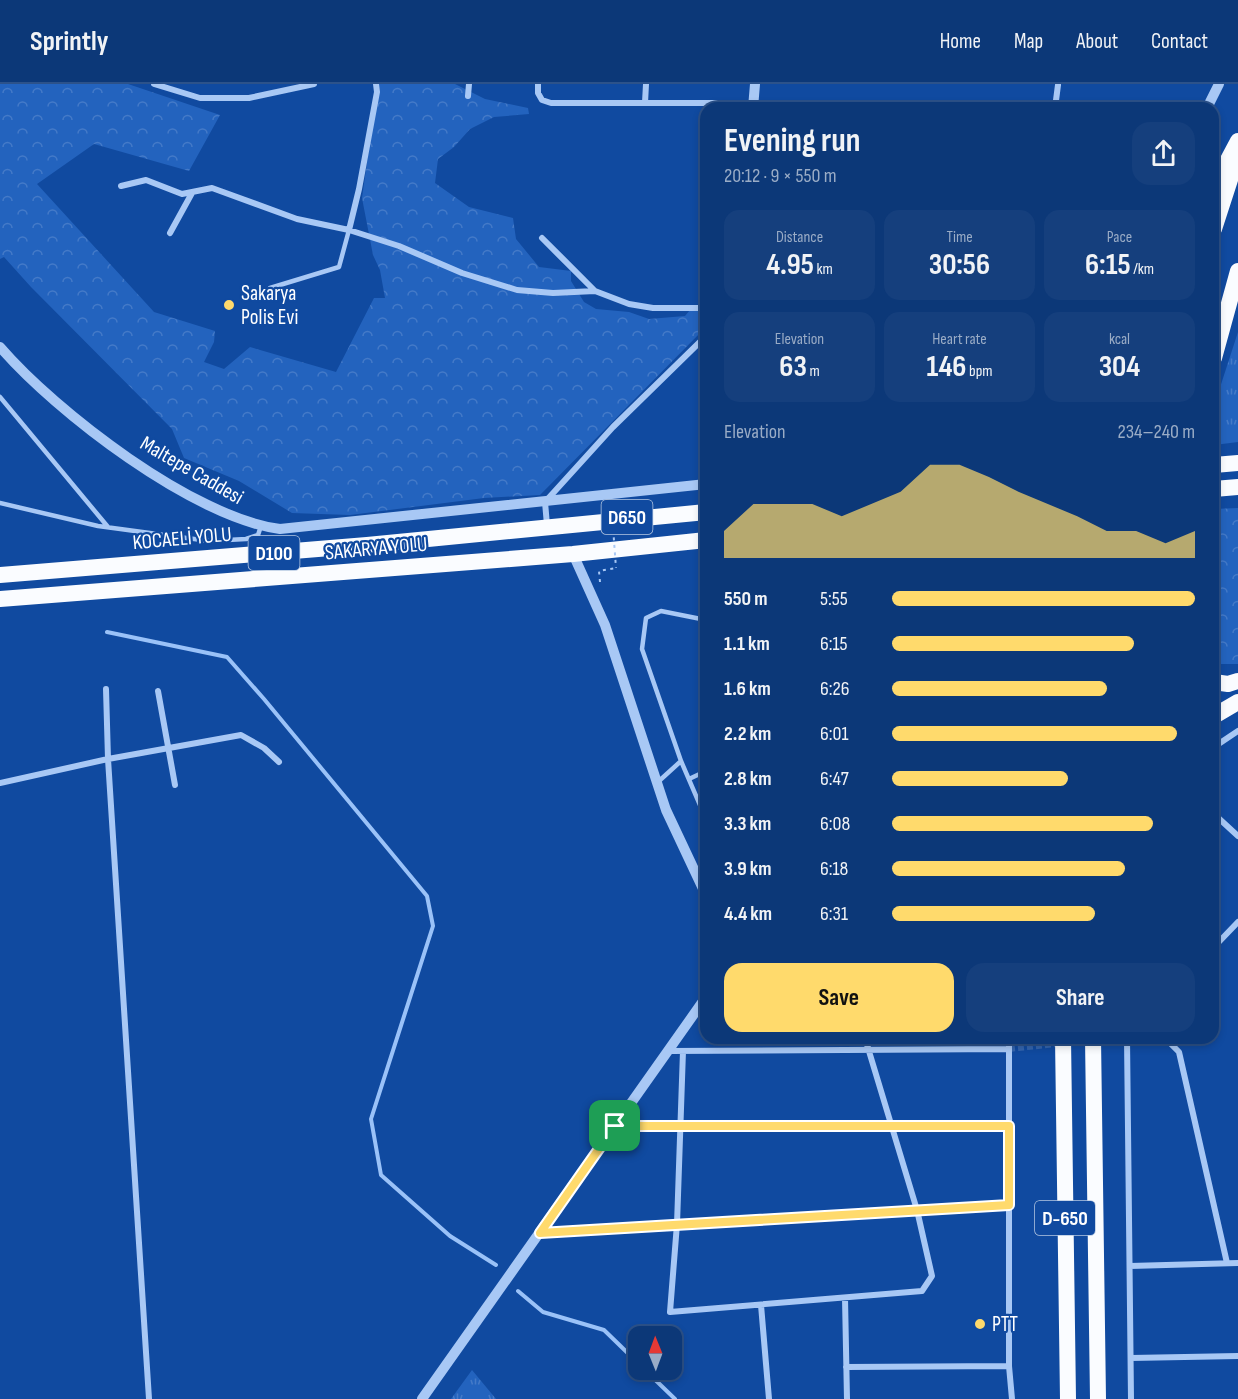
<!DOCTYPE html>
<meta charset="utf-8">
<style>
body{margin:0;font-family:"Sofia Sans Condensed",sans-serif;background:#153f7d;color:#f1f3f6;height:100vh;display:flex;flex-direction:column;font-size:22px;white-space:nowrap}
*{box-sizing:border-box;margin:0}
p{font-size:20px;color:#9aacc6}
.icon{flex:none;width:33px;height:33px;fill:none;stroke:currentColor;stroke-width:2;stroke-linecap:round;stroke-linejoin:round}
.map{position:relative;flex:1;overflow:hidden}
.drawer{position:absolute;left:700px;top:18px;width:519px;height:942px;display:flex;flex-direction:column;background:#0c3878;border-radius:18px;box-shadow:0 3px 9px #0003,0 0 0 2px #2c528a}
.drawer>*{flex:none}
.needle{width:39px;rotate:359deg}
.buttons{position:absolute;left:628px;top:1242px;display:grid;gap:12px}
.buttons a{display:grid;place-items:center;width:54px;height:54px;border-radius:12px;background:#0c3878;box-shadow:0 3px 9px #0003,0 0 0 2px #2c528a;font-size:30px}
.pin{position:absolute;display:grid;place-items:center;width:51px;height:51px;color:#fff;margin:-26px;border-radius:12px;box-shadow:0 3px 9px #0006}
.round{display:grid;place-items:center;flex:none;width:63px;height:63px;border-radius:18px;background:#153f7d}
.overview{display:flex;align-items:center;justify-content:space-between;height:102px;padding:0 24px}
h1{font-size:33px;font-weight:700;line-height:45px}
.stats{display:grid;grid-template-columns:repeat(3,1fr);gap:9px;height:102px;padding:6px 24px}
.stats div{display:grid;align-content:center;border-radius:15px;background:#153f7d;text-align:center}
.stats b{font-size:30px;font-weight:700}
.stats small{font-size:16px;font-weight:400}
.stats p{font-size:16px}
.chart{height:168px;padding:12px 24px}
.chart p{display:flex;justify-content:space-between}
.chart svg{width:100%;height:108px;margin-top:6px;fill:#ffda6c;opacity:.7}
.cta{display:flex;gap:12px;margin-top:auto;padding:12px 24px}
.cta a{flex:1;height:69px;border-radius:18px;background:#ffda6c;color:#111;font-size:24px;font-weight:700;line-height:69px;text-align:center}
.cta a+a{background:#153f7d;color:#f1f3f6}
ul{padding:0 24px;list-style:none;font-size:20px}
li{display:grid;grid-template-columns:96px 72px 1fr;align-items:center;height:45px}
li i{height:15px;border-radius:8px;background:#ffda6c}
header{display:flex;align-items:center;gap:36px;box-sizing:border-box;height:84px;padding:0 30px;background:#0c3878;border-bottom:2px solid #2c528a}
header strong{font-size:28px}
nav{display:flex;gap:33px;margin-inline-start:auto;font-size:21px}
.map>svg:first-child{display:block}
.grass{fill:url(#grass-tufts)}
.forest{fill:url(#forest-crowns)}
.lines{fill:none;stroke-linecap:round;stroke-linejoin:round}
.stream{stroke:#9ac2f8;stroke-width:4}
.minor-tunnel{stroke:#3465ae;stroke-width:6;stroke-dasharray:6 3;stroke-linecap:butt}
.path{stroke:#a8c8f5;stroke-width:2;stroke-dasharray:3 4.5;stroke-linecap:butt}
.service{stroke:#a8c8f5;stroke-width:4.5}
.minor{stroke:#a8c8f5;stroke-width:6}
.tertiary{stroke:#a8c8f5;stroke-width:10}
.trunk{stroke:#fafcff;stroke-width:16}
.path-bridge{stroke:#a8c8f5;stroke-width:2;stroke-dasharray:3 4.5;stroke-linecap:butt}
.route-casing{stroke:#fff;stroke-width:12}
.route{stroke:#ffda6c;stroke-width:8}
.poi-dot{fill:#ffda6c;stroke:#104aa0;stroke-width:2}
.labels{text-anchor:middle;stroke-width:4.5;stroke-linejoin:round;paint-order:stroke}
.shield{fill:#104aa0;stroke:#b7c9e2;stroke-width:1.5}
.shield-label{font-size:20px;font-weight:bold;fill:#fff}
.poi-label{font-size:21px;fill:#fff;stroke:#104aa0;text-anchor:start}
.street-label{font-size:21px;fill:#fff;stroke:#104aa0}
</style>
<header>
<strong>Sprintly</strong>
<nav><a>Home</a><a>Map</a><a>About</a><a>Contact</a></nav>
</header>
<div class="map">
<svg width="1238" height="1315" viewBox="0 0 1238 1315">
<defs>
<pattern id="grass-tufts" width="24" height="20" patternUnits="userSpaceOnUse" patternTransform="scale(1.5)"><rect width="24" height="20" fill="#2363be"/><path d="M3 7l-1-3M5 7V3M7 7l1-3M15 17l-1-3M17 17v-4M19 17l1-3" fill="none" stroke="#447ac8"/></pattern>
<pattern id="forest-crowns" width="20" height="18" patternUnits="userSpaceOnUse" patternTransform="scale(1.5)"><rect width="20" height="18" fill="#2363be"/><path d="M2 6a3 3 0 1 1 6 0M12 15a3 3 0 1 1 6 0" fill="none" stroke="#447ac8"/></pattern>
</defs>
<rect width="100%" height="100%" fill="#104aa0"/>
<path class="grass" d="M1238 248V358L1214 361V322Z
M472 1286 496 1315H451Z"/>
<path class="forest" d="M0 0H128L220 31 189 87 94 60 37 100 154 228 215 247 214 258 204 278 224 285 250 263 336 288 374 214H385L380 186 373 171 362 114 378 0H455L485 15 528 24 529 30 494 33 470 45 454 63 438 75 435 99 469 123 513 134 516 155 539 183 571 187V197L584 218 596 225 629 228 649 235 685 232 690 226H704L706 229V243L540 411 484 414 350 431 292 429 239 397 184 374 172 345 31 203 4 173 0 175Z
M1238 424V580H1215L1214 425Z"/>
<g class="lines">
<path class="stream" d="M107 548 227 573 264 615 427 812 433 842 371 1035 381 1091 450 1152 496 1181
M518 1207 543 1228 604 1246 639 1280
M645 1286 675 1315"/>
<path class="minor-tunnel" d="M1009 965 1114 954"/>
<path class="path" d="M600 498 599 487 616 484"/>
<path class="service" d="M270 204 339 183 349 146
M0 313 108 443
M0 419 98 442 209 457 246 455 258 451 261 442
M681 677 706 735
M689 695 706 687
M659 697 681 677 642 565 646 534 661 527 706 536"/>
<path class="minor" d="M154 0 200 14H249L314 0
M538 0V9L542 16 551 19H753
M468 12 469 0
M645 19 646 0
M1055 24 1058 1
M121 102 146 96 182 110 212 104 297 135 349 146 399 162 462 189 517 206 553 209 595 207
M349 146 359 105 377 8 376 0
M170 149 192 109
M542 154 595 207 629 220 653 224H706
M547 441 545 418 613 343 706 252
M106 605 108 675 149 1315
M158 607 175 701
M1214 663 1238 647
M0 699 108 675 241 651 264 664 279 678
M1214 730 1238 752
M1214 863 1238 838
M1009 954V1282L1012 1315
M1127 954 1131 1315
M1165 954 1179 968 1227 1179
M670 967 1009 965
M683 967 677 1140 670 1228 922 1207 932 1192 917 1126 865 954
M616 1042 1009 1043
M540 1149 1009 1121
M1130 1182 1238 1179
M845 1214 847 1315
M761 1221 769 1315
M1131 1274 1238 1272
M846 1283 1009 1282"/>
<path class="tertiary" d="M753 24 755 0
M1207 24 1219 0
M0 263C56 328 194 434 280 445L706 400
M573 470 605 541 666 726 706 811
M422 1315 706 913"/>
<path class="trunk" d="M1214 102 1238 57
M1214 145 1238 71
M1214 274 1238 187
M1214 381 1238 379
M1214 405 1238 403
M0 491 367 461 706 428
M0 515 573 470 706 456
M1214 598 1228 600 1238 597
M1214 632 1238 618
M1063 954 1068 1315
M1093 954 1098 1315"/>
<path class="path-bridge" d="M611 416 616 484"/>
</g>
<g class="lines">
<g class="route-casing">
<path id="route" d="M615 1042H1009V1121L540 1149Z"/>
</g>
<use href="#route" class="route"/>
</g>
<g class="poi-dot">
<circle cx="229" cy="221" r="6"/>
<circle cx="980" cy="1240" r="6"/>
</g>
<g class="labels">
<g class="shield">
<rect x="601.5" y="416" width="51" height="34" rx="4.5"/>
<rect x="248.5" y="452" width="51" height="34" rx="4.5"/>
<rect x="1035" y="1117" width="60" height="34" rx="4.5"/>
</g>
<g class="shield-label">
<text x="627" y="440">D650</text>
<text x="274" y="476">D100</text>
<text x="1065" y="1141">D-650</text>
</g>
<g class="poi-label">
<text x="241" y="216">Sakarya<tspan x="241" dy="24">Polis Evi</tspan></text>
<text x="992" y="1247">PTT</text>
</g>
<g class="street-label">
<text transform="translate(192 386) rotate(30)" y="7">Maltepe Caddesi</text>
<text transform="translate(182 454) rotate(-5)" y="7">KOCAELİ YOLU</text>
<text transform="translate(376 464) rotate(-5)" y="7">SAKARYA YOLU</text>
</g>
</g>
</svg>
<div class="buttons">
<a><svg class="needle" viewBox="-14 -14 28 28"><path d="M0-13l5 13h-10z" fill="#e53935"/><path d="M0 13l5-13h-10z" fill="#9aacc6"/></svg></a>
</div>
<div class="pin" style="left:615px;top:1042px;background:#1e9e55"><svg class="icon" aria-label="arrive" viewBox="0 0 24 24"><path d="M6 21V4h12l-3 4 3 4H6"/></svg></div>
<section class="drawer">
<div class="overview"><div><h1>Evening run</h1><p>20:12 · 9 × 550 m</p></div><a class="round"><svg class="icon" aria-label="share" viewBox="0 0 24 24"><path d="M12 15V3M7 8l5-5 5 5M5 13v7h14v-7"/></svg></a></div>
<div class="stats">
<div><p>Distance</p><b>4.95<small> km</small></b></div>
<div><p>Time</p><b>30:56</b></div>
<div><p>Pace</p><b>6:15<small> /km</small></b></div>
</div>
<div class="stats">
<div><p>Elevation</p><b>63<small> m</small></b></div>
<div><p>Heart rate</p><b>146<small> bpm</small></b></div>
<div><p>kcal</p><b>304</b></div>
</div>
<div class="chart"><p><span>Elevation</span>234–240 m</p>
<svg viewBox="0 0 160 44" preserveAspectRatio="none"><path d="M0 44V33L10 22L20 22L30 22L40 27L50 22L60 17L70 6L80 6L90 11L100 17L110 22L120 27L130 33L140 33L150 38L160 33V44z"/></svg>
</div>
<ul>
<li><b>550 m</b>5:55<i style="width:100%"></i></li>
<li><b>1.1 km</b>6:15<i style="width:80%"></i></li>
<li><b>1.6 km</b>6:26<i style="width:71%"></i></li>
<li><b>2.2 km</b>6:01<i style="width:94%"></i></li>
<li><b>2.8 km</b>6:47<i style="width:58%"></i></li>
<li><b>3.3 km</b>6:08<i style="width:86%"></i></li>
<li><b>3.9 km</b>6:18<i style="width:77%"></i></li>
<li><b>4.4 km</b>6:31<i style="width:67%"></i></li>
</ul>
<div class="cta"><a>Save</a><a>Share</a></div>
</section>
</div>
